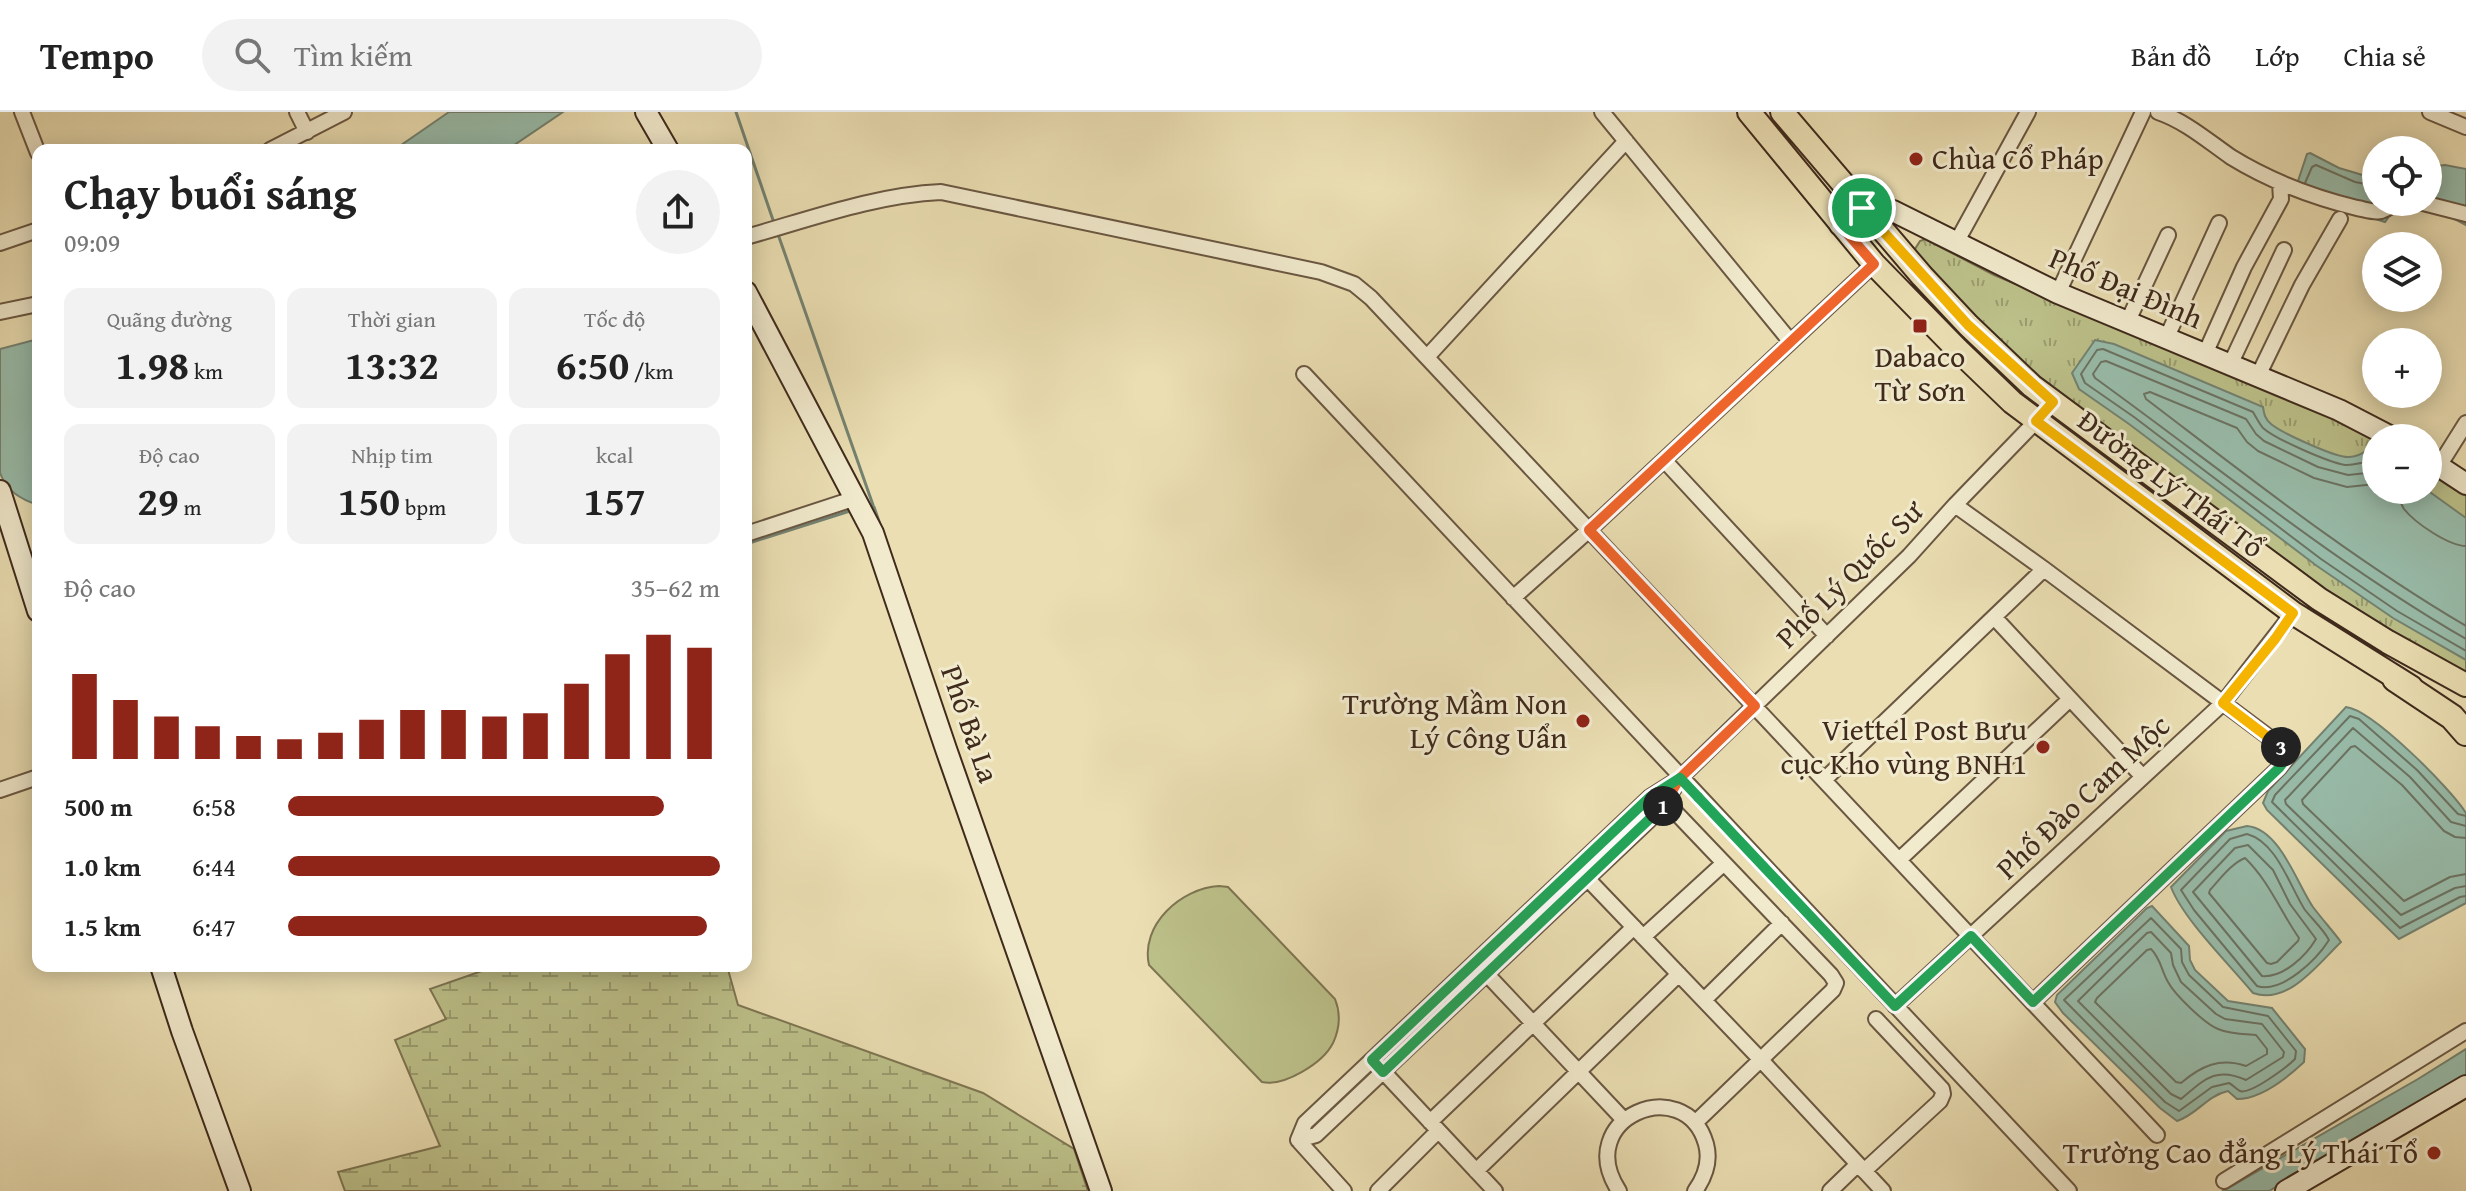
<!DOCTYPE html>
<html lang="vi">
<meta charset="utf-8">
<style>
body{margin:0;font-family:"Gentium Book Plus",serif;background:#f2f2f2;color:#222;height:100vh;display:flex;flex-direction:column;font-size:30px;white-space:nowrap}
*{box-sizing:border-box;margin:0}
p{font-size:26px;color:#767676}
.icon{flex:none;width:44px;height:44px;fill:none;stroke:currentColor;stroke-width:2;stroke-linecap:round;stroke-linejoin:round}
.map{position:relative;flex:1;overflow:hidden}
.details{position:absolute;left:32px;top:32px;width:720px;height:828px;display:flex;flex-direction:column;background:#fff;border-radius:16px;box-shadow:0 4px 20px #0003}
.details>*{flex:none}
.buttons{position:absolute;left:2362px;top:24px;display:grid;gap:16px}
.buttons a{display:grid;place-items:center;width:80px;height:80px;border-radius:50%;background:#fff;box-shadow:0 4px 20px #0003;font-size:40px}
.pin{position:absolute;display:grid;place-items:center;width:68px;height:68px;color:#fff;margin:-34px;border:4px solid #fff;border-radius:50%;box-shadow:0 2px 8px #0007}
.km{position:absolute;width:40px;height:40px;margin:-20px;border-radius:50%;background:#222;color:#fff;font-size:22px;line-height:40px;text-align:center}
.round{display:grid;place-items:center;flex:none;width:84px;height:84px;border-radius:42px;background:#f2f2f2}
.head{display:flex;align-items:center;justify-content:space-between;height:136px;padding:0 32px}
h1{font-size:44px;font-weight:700;line-height:60px}
.metrics{display:grid;grid-template-columns:repeat(3,1fr);gap:12px;height:136px;padding:8px 32px}
.metrics div{display:grid;align-content:center;border-radius:16px;background:#f2f2f2;text-align:center}
.metrics b{font-size:40px;font-weight:700}
.metrics small{font-size:22px;font-weight:400}
.metrics p{font-size:22px}
.chart{height:224px;padding:16px 32px}
.chart p{display:flex;justify-content:space-between}
.chart svg{width:100%;height:144px;margin-top:8px;stroke:#8f2418;stroke-width:6}
ul{padding:0 32px;list-style:none;font-size:26px}
li{display:grid;grid-template-columns:128px 96px 1fr;align-items:center;height:60px}
li i{height:20px;border-radius:10px;background:#8f2418}
header{display:flex;align-items:center;gap:48px;box-sizing:border-box;height:112px;padding:0 40px;background:#fff;border-bottom:2px solid #e0e0e0}
header strong{font-size:38px}
nav{display:flex;gap:44px;margin-inline-start:auto;font-size:28px}
.search{width:560px;height:72px;background:#f2f2f2;display:flex;align-items:center;gap:20px;box-sizing:border-box;padding:0 28px;border-radius:44px;color:#767676;font-size:30px}
.map>svg:first-child{display:block}
.wetland{fill:url(#wetland-marsh);stroke:#7e7552;stroke-width:2}
.park{fill:url(#park-tufts);stroke:#7e7552;stroke-width:2}
.pitch{fill:#bcc089;stroke:#7e7552;stroke-width:2}
.water{fill:#98bcaa;stroke:#748271;stroke-width:2}
.lines{fill:none;stroke-linecap:round;stroke-linejoin:round}
.shore{stroke:#6c7363;stroke-width:2}
.stream{stroke:#748271;stroke-width:3}
.street-casing{stroke:#6a5742;stroke-width:18}
.secondary-casing{stroke:#3f2a1c;stroke-width:24}
.primary-casing{stroke:#3f2a1c;stroke-width:26}
.highway-casing{stroke:#3f2a1c;stroke-width:28}
.street{stroke:#f1eacd;stroke-width:14}
.secondary{stroke:#f1eacd;stroke-width:20}
.primary{stroke:#eadeb2;stroke-width:22}
.highway{stroke:#eadeb2;stroke-width:24}
.split-1-casing{stroke:#fff;stroke-width:16}
.split-2-casing{stroke:#fff;stroke-width:16}
.split-3-casing{stroke:#fff;stroke-width:16}
.split-4-casing{stroke:#fff;stroke-width:16}
.split-1{stroke:#f0652b;stroke-width:10}
.split-2{stroke:#22a559;stroke-width:10}
.split-3{stroke:#22a559;stroke-width:10}
.split-4{stroke:#f5b400;stroke-width:10}
.poi-dot{fill:#8f2418;stroke:#f1eacd;stroke-width:3}
.labels{text-anchor:middle;stroke-width:6;stroke-linejoin:round;paint-order:stroke}
.poi-label{font-size:30px;fill:#3f2a1c;stroke:#f1eacd;text-anchor:end}
.street-label{font-size:30px;fill:#3f2a1c;stroke:#f1eacd}
</style>
<header>
<strong>Tempo</strong>
<div class="search"><svg class="icon" aria-label="search" viewBox="0 0 24 24"><circle cx="10" cy="10" r="6"/><path d="M15 15l6 6"/></svg>Tìm kiếm</div>
<nav><a>Bản đồ</a><a>Lớp</a><a>Chia sẻ</a></nav>
</header>
<div class="map">
<svg width="2466" height="1079" viewBox="0 0 2466 1079">
<defs>
<pattern id="wetland-marsh" width="20" height="14" patternUnits="userSpaceOnUse" patternTransform="scale(2)"><rect width="20" height="14" fill="#bcc089"/><path d="M1 5h8M5 5V1M11 12h8M15 12V8" fill="none" stroke="#9a9c6f"/></pattern>
<pattern id="park-tufts" width="24" height="20" patternUnits="userSpaceOnUse" patternTransform="scale(2)"><rect width="24" height="20" fill="#bcc089"/><path d="M3 7l-1-3M5 7V3M7 7l1-3M15 17l-1-3M17 17v-4M19 17l1-3" fill="none" stroke="#9a9c6f"/></pattern>
</defs>
<rect width="100%" height="100%" fill="#eadeb2"/>
<filter id="stains"><feTurbulence type="fractalNoise" baseFrequency=".0025" numOctaves="4"/><feColorMatrix values="0 0 0 0 .2 0 0 0 0 .09 0 0 0 0 .02 0 0 0 .5 -.17"/></filter>
<radialGradient id="worn" r=".72"><stop offset=".6" stop-color="#630" stop-opacity="0"/><stop offset="1" stop-color="#630" stop-opacity=".3"/></radialGradient>
<path class="wetland" d="M496 854H727L738 893 983 981 1074 1037 1088 1079H345L338 1060 440 1034 395 928 446 907 430 877Z"/>
<path class="park" d="M1925 127 1994 163 2138 223 2272 275 2373 327 2376 328V378H2428V359L2466 384V566L2362 506 2042 269 1988 220 1917 144 1915 137 1920 129Z"/>
<path class="pitch" d="M1219 774 1228 775 1335 887C1341 902 1340 916 1333 931 1323 951 1284 975 1262 970L1149 853C1140 813 1181 776 1219 774Z"/>
<path class="water" d="M449 0H563L507 38H394Z
M2310 41 2339 56 2376 67V90H2401L2397 98 2393 99 2385 110 2317 88 2295 78 2307 42Z
M2445 53 2466 57V113L2447 103 2412 96 2410 90H2428V59L2436 54Z
M38 227V393C20 387 7 379 0 361V237Z
M2095 228 2114 232 2263 295C2264 302 2265 307 2271 312 2282 321 2336 346 2349 345 2356 345 2362 342 2367 338L2376 344V378H2427L2466 406V548L2393 506 2317 454 2129 312 2079 277 2072 261Z
M2346 595C2373 598 2451 677 2466 701V791L2399 827 2267 698 2263 691 2268 679Z
M2247 714C2280 717 2297 772 2313 795 2322 807 2332 818 2341 830 2319 851 2288 894 2253 881 2230 853 2183 807 2171 775L2226 719Z
M2152 794 2189 834 2190 848 2195 858 2228 889 2272 896 2305 937 2304 950C2287 966 2261 987 2237 987L2228 979C2206 984 2198 1002 2177 1009L2160 996 2063 901 2055 890 2057 883 2147 796Z
M2466 937V963L2269 1079H2223L2418 967Z"/>
<g class="lines">
<path class="shore" d="M2305 71 2312 55 2316 53 2355 70 2376 74
M2376 350C2365 348 2356 354 2345 353 2328 350 2275 327 2263 316 2259 311 2256 305 2253 300L2103 237 2097 238 2081 262 2085 271 2134 305 2321 447 2397 499 2466 539
M2376 360 2348 363 2318 355 2264 329 2256 322 2246 307 2106 249 2101 250 2093 262 2095 266C2218 355 2335 451 2466 527
M2376 372 2347 375 2314 366 2258 339 2247 330 2237 316 2150 280 2144 282 2146 287C2250 366 2352 447 2466 514
M2398 378C2399 385 2400 391 2404 397 2415 411 2449 434 2466 434
M2466 704 2458 702 2417 658 2359 607 2350 604 2275 683 2272 690 2400 816 2460 785 2466 784
M2466 714 2451 710 2410 665 2353 616 2285 688 2286 692 2401 803 2455 776 2466 774
M2247 722C2277 730 2290 775 2305 798 2313 808 2323 817 2329 828 2317 847 2282 882 2257 874L2194 798 2181 778 2230 727Z
M2466 726 2455 725 2444 719 2402 673 2355 634 2351 635 2302 688 2303 692 2404 789 2450 765 2466 762
M2248 733 2273 758 2290 792 2316 827C2306 844 2283 866 2262 864L2193 780 2235 736Z
M2245 746C2269 769 2280 799 2299 826L2298 829 2277 850 2271 852 2267 851 2209 781 2210 778C2220 767 2232 751 2245 746Z
M2151 806 2181 837 2182 850 2189 863 2223 895 2268 904 2296 939 2295 947C2287 955 2250 983 2240 979 2236 977 2233 973 2229 971L2212 975 2179 999 2165 990 2064 888Z
M2151 820 2171 841 2173 853 2181 870 2216 902 2225 907 2262 912 2284 940 2283 945 2246 968C2215 954 2204 968 2181 987L2171 982 2078 889 2147 821Z
M2151 837C2161 847 2161 858 2168 870 2175 883 2205 912 2218 917 2230 922 2243 922 2256 923L2267 937V942L2246 954C2220 945 2201 954 2181 971L2176 970 2095 890 2097 886 2147 838Z"/>
<path class="stream" d="M736 0 773 108
M779 125 873 393
M869 396 874 395 912 504
M746 432 853 398"/>
<g class="street-casing">
<path id="street" d="M22 0 38 41
M297 0 307 20
M1602 0 1790 229
M2158 0C2185 9 2208 29 2231 45 2270 69 2312 85 2357 96 2364 97 2374 101 2381 99 2387 97 2393 93 2397 90
M2430 0 2466 15
M270 38 344 0
M2419 90 2466 102
M746 125C810 107 875 83 941 80L1321 160 1354 172 1371 186 2157 1023
M0 131 38 118
M1956 131 2028 0
M2058 181 2143 0
M0 200 38 192
M2127 211 2168 123
M2166 227 2219 111
M2205 242 2244 155 2281 87 2280 71
M1427 245 1626 29
M2230 253 2284 138
M1304 262 2069 1079
M2258 264 2302 173 2340 107
M1664 348 1827 524
M2439 354 2466 311
M1955 393 2044 457 2286 638 2288 644 2279 656 2033 890
M746 422 856 386
M1513 486 1589 418 1874 152
M1994 505 2143 665
M1824 668 2044 457
M0 678 38 665
M1660 684 1831 863 1836 871 1833 878 1695 1011
M1899 748 2070 587
M1582 761 1761 948 1883 1079
M1643 825 1724 751
M1481 856 1624 1008
M1704 888 1782 811
M1895 894 2223 591 2293 501
M1378 954 1495 1079
M1430 1010 1634 815
M1298 1028 1305 1011 1650 685 1680 666 1909 444 1955 393 2041 304
M1298 1028 1316 1023 1662 696 1677 671
M1298 1028 1344 1079
M1476 1059 1679 862
M1864 1059 1940 989 1943 982 1942 977 1876 907
M2224 1069 2466 919
M1378 1079 1438 1019
M1619 1079C1571 1006 1685 959 1706 1032 1711 1050 1705 1065 1695 1079
M1830 1079 1858 1052"/>
</g>
<g class="secondary-casing">
<path id="secondary" d="M646 0 668 38
M1840 113 1862 96 1893 99 2058 181 2339 298 2393 326
M746 180 873 421 946 637 1101 1079
M2428 347 2466 372
M0 379 38 499
M161 854 182 919 240 1079
M2286 1079 2466 974"/>
</g>
<g class="primary-casing">
<path id="primary" d="M1749 0 1874 152 1957 237 2012 290 2293 501 2411 575
M1782 0 1922 164 1968 213 2032 274 2319 487 2388 530 2466 573"/>
</g>
<g class="highway-casing">
<path id="highway" d="M2395 567 2452 605 2466 621"/>
</g>
<use href="#street" class="street"/>
<use href="#secondary" class="secondary"/>
<use href="#primary" class="primary"/>
<use href="#highway" class="highway"/>
</g>
<g class="lines">
<g class="split-1-casing">
<path id="split-1" d="M1663 694 1680 666 1755 594 1589 418 1874 152 1840 113 1862 96"/>
</g>
<g class="split-2-casing">
<path id="split-2" d="M1663 694 1383 960 1372 948 1650 685 1680 666 1698 685"/>
</g>
<g class="split-3-casing">
<path id="split-3" d="M1698 685 1895 894 1971 824 2033 890 2279 656 2288 644 2281 635"/>
</g>
<g class="split-4-casing">
<path id="split-4" d="M1862 96 1968 213 2053 290 2036 309 2293 501 2275 527 2223 591 2281 635"/>
</g>
<use href="#split-1" class="split-1"/>
<use href="#split-2" class="split-2"/>
<use href="#split-3" class="split-3"/>
<use href="#split-4" class="split-4"/>
</g>
<g class="poi-dot">
<circle cx="1916" cy="47" r="8"/>
<rect x="1912" y="206" width="16" height="16" rx="4"/>
<circle cx="1583" cy="609" r="8"/>
<circle cx="2043" cy="635" r="8"/>
<circle cx="2434" cy="1041" r="8"/>
</g>
<g class="labels">
<g class="poi-label">
<text x="1932" y="57" text-anchor="start">Chùa Cổ Pháp</text>
<text x="1920" y="255" text-anchor="middle">Dabaco<tspan x="1920" dy="34">Từ Sơn</tspan></text>
<text x="1567" y="602">Trường Mầm Non<tspan x="1567" dy="34">Lý Công Uẩn</tspan></text>
<text x="2027" y="628">Viettel Post Bưu<tspan x="2027" dy="34">cục Kho vùng BNH1</tspan></text>
<text x="2418" y="1051">Trường Cao đẳng Lý Thái Tổ</text>
</g>
<g class="street-label">
<text transform="translate(2126 176) rotate(23)" y="10">Phố Đại Đình</text>
<text transform="translate(2171 372) rotate(37)" y="10">Đường Lý Thái Tổ</text>
<text transform="translate(1850 462) rotate(-45)" y="10">Phố Lý Quốc Sư</text>
<text transform="translate(970 612) rotate(71)" y="10">Phố Bà La</text>
<text transform="translate(2083 685) rotate(-43)" y="10">Phố Đào Cam Mộc</text>
</g>
</g>
<rect width="100%" height="100%" filter="url(#stains)"/>
<rect width="100%" height="100%" fill="url(#worn)"/>
</svg>
<div class="buttons">
<a><svg class="icon" aria-label="locate" viewBox="0 0 24 24"><circle cx="12" cy="12" r="6"/><path d="M12 2v4M12 18v4M2 12h4M18 12h4"/></svg></a>
<a><svg class="icon" aria-label="layers" viewBox="0 0 24 24"><path d="M12 4l9 5-9 5-9-5zM3 14l9 5 9-5"/></svg></a>
<a>+</a>
<a>−</a>
</div>
<div class="pin" style="left:1862px;top:96px;background:#1e9e55"><svg class="icon" aria-label="arrive" viewBox="0 0 24 24"><path d="M6 21V4h12l-3 4 3 4H6"/></svg></div>
<b class="km" style="left:1663px;top:694px">1</b>
<b class="km" style="left:2281px;top:635px">3</b>
<section class="details">
<div class="head"><div><h1>Chạy buổi sáng</h1><p>09:09</p></div><a class="round"><svg class="icon" aria-label="share" viewBox="0 0 24 24"><path d="M12 15V3M7 8l5-5 5 5M5 13v7h14v-7"/></svg></a></div>
<div class="metrics">
<div><p>Quãng đường</p><b>1.98<small> km</small></b></div>
<div><p>Thời gian</p><b>13:32</b></div>
<div><p>Tốc độ</p><b>6:50<small> /km</small></b></div>
</div>
<div class="metrics">
<div><p>Độ cao</p><b>29<small> m</small></b></div>
<div><p>Nhịp tim</p><b>150<small> bpm</small></b></div>
<div><p>kcal</p><b>157</b></div>
</div>
<div class="chart"><p><span>Độ cao</span>35–62 m</p>
<svg viewBox="0 0 160 44" preserveAspectRatio="none"><path d="M5 44V18M15 44V26M25 44V31M35 44V34M45 44V37M55 44V38M65 44V36M75 44V32M85 44V29M95 44V29M105 44V31M115 44V30M125 44V21M135 44V12M145 44V6M155 44V10"/></svg>
</div>
<ul>
<li><b>500 m</b>6:58<i style="width:87%"></i></li>
<li><b>1.0 km</b>6:44<i style="width:100%"></i></li>
<li><b>1.5 km</b>6:47<i style="width:97%"></i></li>
</ul>
</section>
</div>
